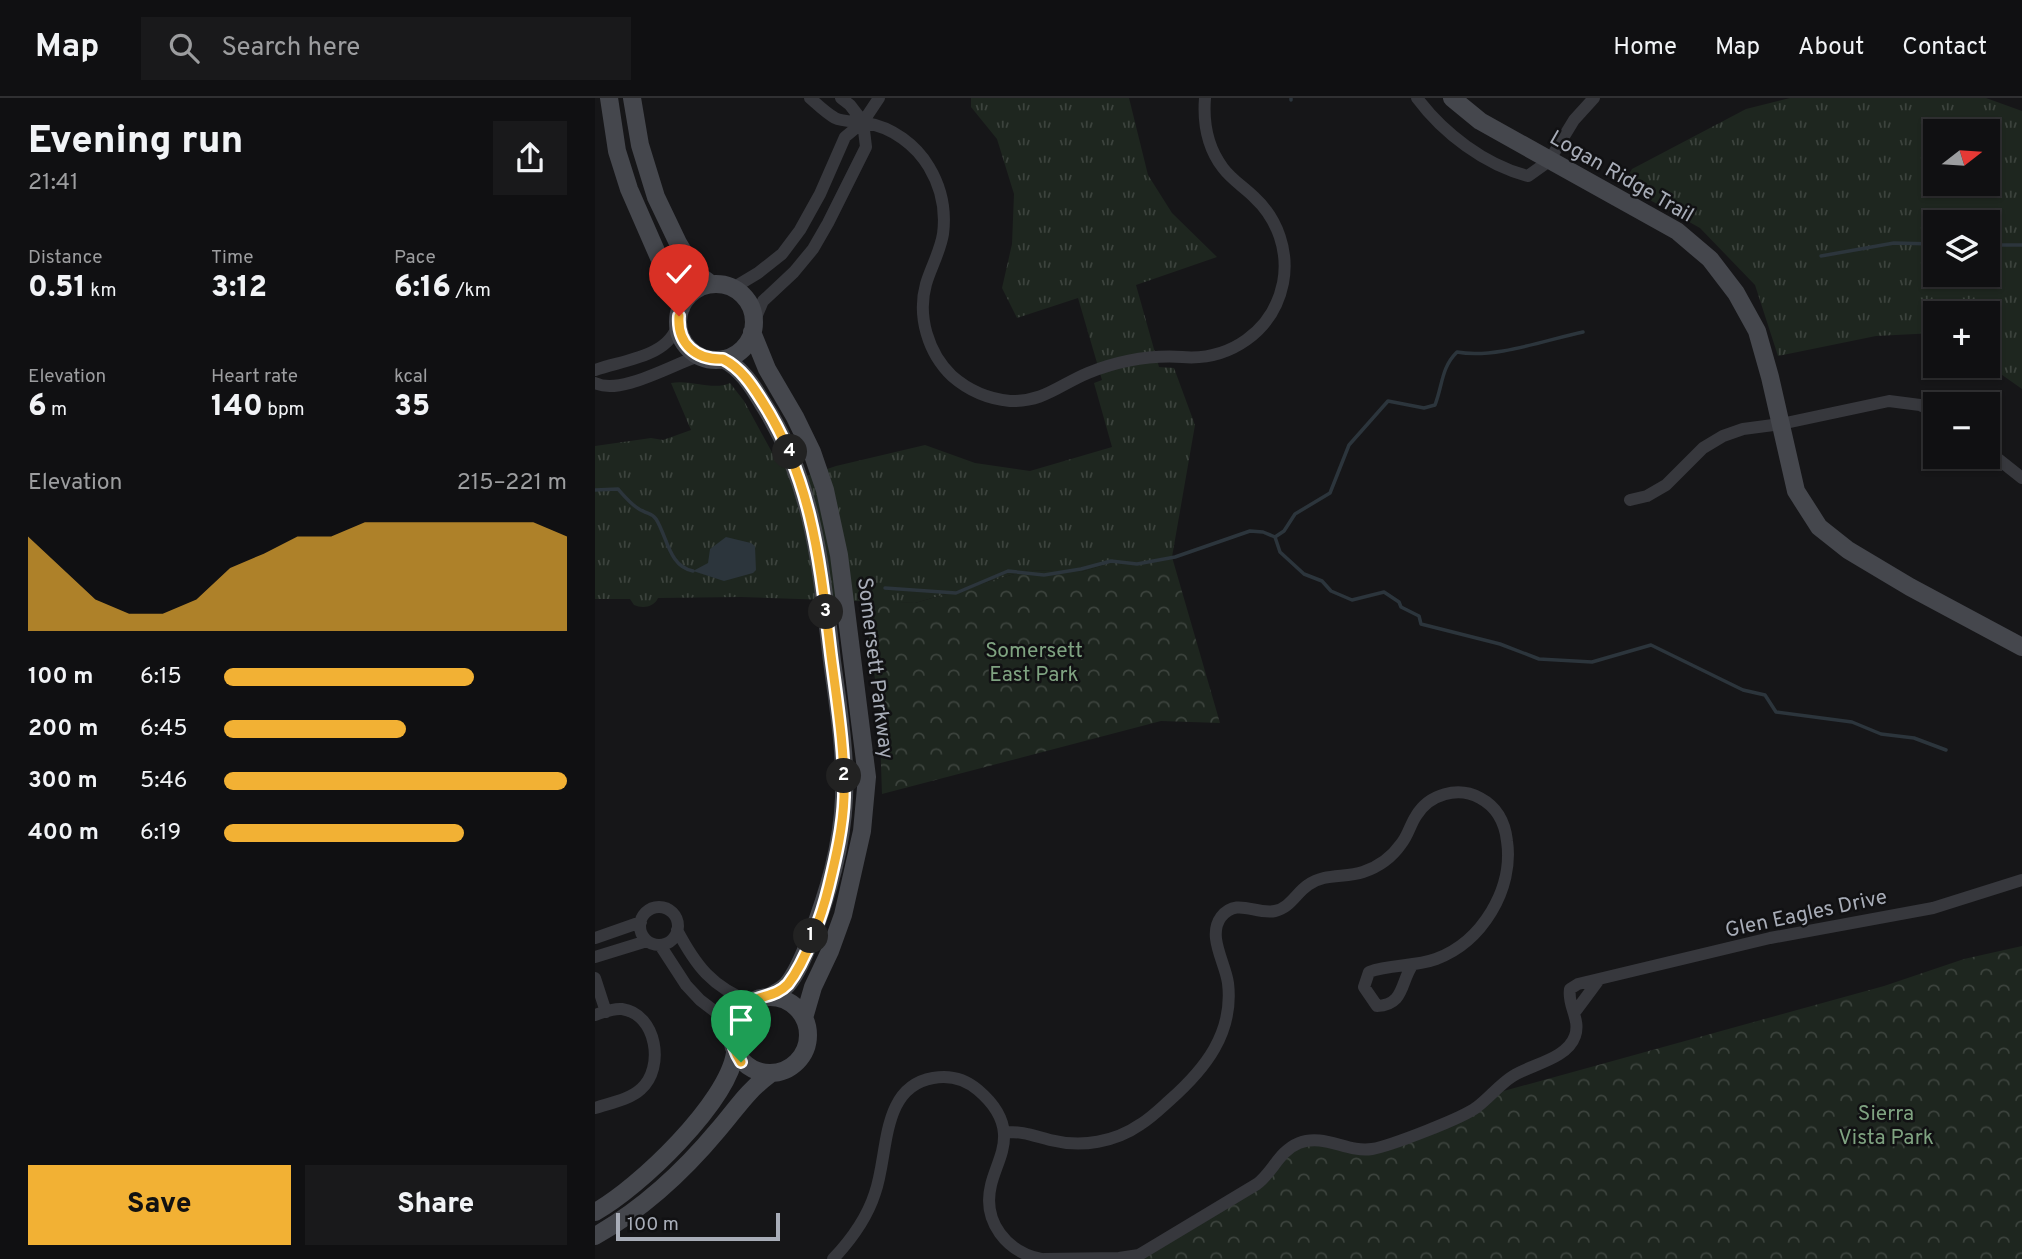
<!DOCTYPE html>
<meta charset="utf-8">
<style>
body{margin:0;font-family:Overpass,sans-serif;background:#19191b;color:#f1f3f6;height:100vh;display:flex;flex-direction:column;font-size:26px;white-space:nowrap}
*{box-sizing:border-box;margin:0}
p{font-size:23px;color:#9c9d9f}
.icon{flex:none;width:38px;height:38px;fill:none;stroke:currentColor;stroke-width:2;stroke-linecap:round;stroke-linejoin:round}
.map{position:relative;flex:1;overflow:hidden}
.details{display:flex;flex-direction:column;background:#101012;width:595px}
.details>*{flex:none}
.needle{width:46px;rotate:73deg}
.tools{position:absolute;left:1328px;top:21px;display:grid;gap:14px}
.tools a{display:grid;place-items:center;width:77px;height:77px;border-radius:0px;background:#101012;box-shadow:0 2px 5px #0004,0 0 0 2px #303032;font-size:35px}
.scale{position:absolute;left:21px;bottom:18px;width:164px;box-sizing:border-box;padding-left:7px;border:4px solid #a8adb8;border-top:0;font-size:19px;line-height:24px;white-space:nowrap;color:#a8adb8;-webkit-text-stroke:5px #111113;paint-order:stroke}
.pin{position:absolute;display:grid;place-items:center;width:60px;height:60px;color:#fff;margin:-72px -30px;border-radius:50% 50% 50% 0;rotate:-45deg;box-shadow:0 0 7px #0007}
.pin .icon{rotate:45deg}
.km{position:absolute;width:35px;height:35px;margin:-18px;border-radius:50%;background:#222;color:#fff;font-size:19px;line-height:35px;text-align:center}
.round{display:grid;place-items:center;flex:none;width:74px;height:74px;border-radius:0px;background:#19191b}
.head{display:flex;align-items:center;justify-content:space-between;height:119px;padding:0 28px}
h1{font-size:38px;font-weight:800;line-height:52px}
.stats{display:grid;grid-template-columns:repeat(3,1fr);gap:10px;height:119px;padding:7px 28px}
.stats div{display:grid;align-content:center}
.stats b{font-size:30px;font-weight:800}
.stats small{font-size:19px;font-weight:400}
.stats p{font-size:19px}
.chart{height:196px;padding:14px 28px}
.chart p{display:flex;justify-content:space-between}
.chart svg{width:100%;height:126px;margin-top:7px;fill:#f2b134;opacity:.7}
.button{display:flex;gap:14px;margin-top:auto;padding:14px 28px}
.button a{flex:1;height:80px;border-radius:0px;background:#f2b134;color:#111;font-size:28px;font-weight:800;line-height:80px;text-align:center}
.button a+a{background:#19191b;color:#f1f3f6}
ul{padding:0 28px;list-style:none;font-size:23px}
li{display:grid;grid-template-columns:112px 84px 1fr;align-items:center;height:52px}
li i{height:18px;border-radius:9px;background:#f2b134}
header{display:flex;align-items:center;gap:42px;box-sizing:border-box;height:98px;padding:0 35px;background:#101012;border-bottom:2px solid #303032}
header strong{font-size:33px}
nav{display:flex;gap:38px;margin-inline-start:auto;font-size:24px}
.search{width:490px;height:63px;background:#19191b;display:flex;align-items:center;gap:18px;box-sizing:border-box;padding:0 24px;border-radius:0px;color:#9c9d9f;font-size:26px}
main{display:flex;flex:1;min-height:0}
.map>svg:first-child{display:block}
.grass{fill:url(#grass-tufts);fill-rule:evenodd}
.park{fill:url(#park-crowns)}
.water{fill:#2c353c}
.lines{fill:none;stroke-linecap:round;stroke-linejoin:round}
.stream{stroke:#2c353c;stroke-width:3.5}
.street{stroke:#37383d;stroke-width:12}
.secondary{stroke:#45474d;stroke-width:18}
.route-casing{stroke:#fff;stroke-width:14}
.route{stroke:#f2b134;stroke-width:9}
.labels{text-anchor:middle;stroke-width:5;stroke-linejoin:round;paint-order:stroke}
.street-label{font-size:21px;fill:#a8adb8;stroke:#111113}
.park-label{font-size:21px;fill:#7fa381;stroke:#111113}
</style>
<header>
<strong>Map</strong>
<div class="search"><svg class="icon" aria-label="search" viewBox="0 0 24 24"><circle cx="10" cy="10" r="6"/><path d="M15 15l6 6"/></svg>Search here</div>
<nav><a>Home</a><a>Map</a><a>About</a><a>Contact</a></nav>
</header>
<main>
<section class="details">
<div class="head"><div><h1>Evening run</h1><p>21:41</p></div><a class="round"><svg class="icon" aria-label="share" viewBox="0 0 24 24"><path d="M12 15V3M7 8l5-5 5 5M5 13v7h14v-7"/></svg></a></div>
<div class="stats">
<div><p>Distance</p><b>0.51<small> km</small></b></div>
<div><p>Time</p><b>3:12</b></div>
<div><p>Pace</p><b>6:16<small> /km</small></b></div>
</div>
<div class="stats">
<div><p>Elevation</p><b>6<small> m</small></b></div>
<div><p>Heart rate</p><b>140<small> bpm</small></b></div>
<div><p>kcal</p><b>35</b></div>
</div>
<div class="chart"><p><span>Elevation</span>215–221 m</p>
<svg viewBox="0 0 160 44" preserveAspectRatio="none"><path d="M0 44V11L10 22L20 33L30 38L40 38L50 33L60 22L70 17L80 11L90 11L100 6L110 6L120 6L130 6L140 6L150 6L160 11V44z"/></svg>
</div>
<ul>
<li><b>100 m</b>6:15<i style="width:73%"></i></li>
<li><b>200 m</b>6:45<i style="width:53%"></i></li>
<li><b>300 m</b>5:46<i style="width:100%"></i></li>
<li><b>400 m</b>6:19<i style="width:70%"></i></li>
</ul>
<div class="button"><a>Save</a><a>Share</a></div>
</section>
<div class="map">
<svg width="1427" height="1161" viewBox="0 0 1427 1161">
<defs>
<pattern id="grass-tufts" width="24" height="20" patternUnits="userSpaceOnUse" patternTransform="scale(1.75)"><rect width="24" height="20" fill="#1e261f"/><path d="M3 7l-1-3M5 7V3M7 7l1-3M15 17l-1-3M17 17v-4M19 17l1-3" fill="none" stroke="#3c433d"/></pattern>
<pattern id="park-crowns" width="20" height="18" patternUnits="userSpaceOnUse" patternTransform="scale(1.75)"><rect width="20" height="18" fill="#1e261f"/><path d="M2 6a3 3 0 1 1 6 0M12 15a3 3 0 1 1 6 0" fill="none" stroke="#3c433d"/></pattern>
</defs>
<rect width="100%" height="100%" fill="#161618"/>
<path class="grass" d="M376 0H534L553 77 577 115 622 159 541 187 564 269 579 270 600 327 577 459 553 464H518L486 474 433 472 320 505 146 499 63 500C59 509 48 511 39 507L35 501H0V348L56 340 68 342 96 332 76 285C95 281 118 293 135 285L149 303 179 358 184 357 196 383 241 368 330 347 380 365 435 373 517 349 499 285 507 282 483 200 422 220 407 190 417 146 419 96 402 41 376 9Z
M1195 0H1391L1427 13V291L1393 267V215H1340V235L1281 238 1183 258 1160 187 1105 130 1028 87 1037 71 1151 11ZM1340 33H1393V86H1340ZM1340 124H1393V177H1340Z"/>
<path class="park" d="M577 459 625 625 566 623 287 696 284 610 269 502 320 505 433 472 486 474 518 464H553Z
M1427 848V1161H544L707 1048 730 1047 793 1052 905 994 1289 888 1369 861Z"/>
<path class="water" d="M131 439 156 445 160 448 161 472 158 475 129 483 98 473 113 465 115 451Z"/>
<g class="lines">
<path class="stream" d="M696 2V0
M1393 147H1427
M1226 158 1299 145 1340 146
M0 392 23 391C29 398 39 410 48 413 53 416 57 415 61 421 72 438 74 469 98 473
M680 439 685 454 709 476 727 483 736 493 757 502 789 494 804 504 806 509 824 518 826 526 905 546 944 561 997 564 1056 547 1148 592 1170 597 1181 614 1257 624 1286 636 1319 640 1351 652
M290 490 361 495 413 473 449 477 486 471 516 463 542 466 580 459 655 433 668 434 680 439 689 433 700 416 735 395 754 347 793 303 829 310 840 307C848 286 846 270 862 254 900 261 950 242 988 234"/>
<path class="street" d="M215 0C223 7 231 15 240 20 248 24 262 23 271 25 297 29 321 47 334 69 346 89 351 113 348 136 345 154 336 169 331 186 322 218 333 255 357 278 373 292 394 301 415 303 449 304 464 287 493 275 523 263 555 257 587 259 634 263 678 234 688 185 694 154 683 121 659 99 649 89 637 82 628 70 612 49 608 25 610 0
M246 0 255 7 268 24
M822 0C848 35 890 67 933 78L954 63 979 22 999 0
M138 190 163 175 187 156 205 132 225 96 250 39 268 24 284 0
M159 224 168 203 199 174 218 151 233 125 271 49 268 24
M0 272C28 262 75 259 83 225
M0 285C25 298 78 266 104 258
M1393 353 1427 380
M1035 402 1052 398 1071 387 1108 350 1128 338 1148 331 1186 326 1294 303 1325 307 1340 314
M45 828a19 19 0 1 1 38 0a19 19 0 1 1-38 0Z
M82 832C101 868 117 889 156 904
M0 840 46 824
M65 847 91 887 105 902 122 915 136 936
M0 859 52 843
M0 880 11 914
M980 914 1003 883
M0 917C9 914 18 910 27 911 62 916 70 970 46 991 34 1002 15 1005 0 1010
M409 1034C427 1033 439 1038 455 1042 487 1050 520 1044 546 1026 557 1019 566 1010 575 1002 610 971 639 935 633 885 630 864 612 838 626 819 642 799 660 817 680 813 695 810 701 795 713 787 729 775 750 780 768 774 783 769 797 759 806 746 813 738 815 727 821 718 834 696 863 688 885 700 902 709 910 725 912 743 919 791 887 844 841 861 819 869 795 866 774 874L769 889 782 908C810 907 805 884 818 866
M238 1161C256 1142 272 1120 280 1095 294 1056 285 989 338 980 354 977 370 981 383 992 396 1003 408 1018 409 1036 410 1054 400 1070 396 1087 387 1124 412 1154 446 1161
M449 1161 524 1160 544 1157 662 1086C678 1074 684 1053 704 1045 729 1035 752 1055 777 1051 795 1048 868 1020 882 1009 894 1000 905 986 918 978 937 966 972 961 980 938 986 921 972 908 975 891L983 886 1175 840 1338 810 1427 782"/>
<path class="secondary" d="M14 0 22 53 34 91 86 210
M37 0 45 47 61 99 83 145 101 175 116 186
M857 0 885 23 1082 133 1115 161 1141 195 1162 233 1175 279 1201 393 1224 429 1253 452 1315 489 1427 549
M83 224a38 38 0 1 1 76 0a38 38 0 1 1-76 0Z
M157 234 172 271 200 319 217 354 230 392 244 457 272 679 267 733 248 817 235 853 218 889 209 920
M128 261C146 270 157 287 167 304 219 384 226 470 237 563 243 608 251 654 249 700 247 749 233 795 216 840 210 855 203 874 192 887 187 892 180 895 174 899
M137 937a38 38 0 1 1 76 0a38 38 0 1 1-76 0Z
M0 1114C44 1090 133 1004 140 955
M0 1138C48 1111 88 1074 123 1032 142 1010 151 994 175 976"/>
</g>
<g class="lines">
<g class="route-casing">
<path id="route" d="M84 218C82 246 101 262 128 261 146 270 157 287 167 303 218 383 225 466 236 557 242 604 250 652 249 699 248 729 241 759 234 788 227 817 211 863 193 886 182 898 168 897 155 904 132 917 133 944 146 964"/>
</g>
<use href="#route" class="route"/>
</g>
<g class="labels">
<g class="street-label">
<text transform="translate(1027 78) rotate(30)" y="7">Logan Ridge Trail</text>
<text transform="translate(281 570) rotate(83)" y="7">Somersett Parkway</text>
<text transform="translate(1211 815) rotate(-12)" y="7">Glen Eagles Drive</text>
</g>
<g class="park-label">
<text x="439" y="559">Somersett<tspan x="439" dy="24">East Park</tspan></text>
<text x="1291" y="1022">Sierra<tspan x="1291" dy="24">Vista Park</tspan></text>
</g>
</g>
</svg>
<div class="tools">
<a><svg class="needle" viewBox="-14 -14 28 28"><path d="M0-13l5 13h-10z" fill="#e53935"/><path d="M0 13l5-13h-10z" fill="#9c9d9f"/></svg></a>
<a><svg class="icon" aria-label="layers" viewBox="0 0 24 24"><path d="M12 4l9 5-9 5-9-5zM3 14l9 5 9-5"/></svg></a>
<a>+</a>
<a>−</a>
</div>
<div class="scale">100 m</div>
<div class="pin" style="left:146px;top:964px;background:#1e9e55"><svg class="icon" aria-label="arrive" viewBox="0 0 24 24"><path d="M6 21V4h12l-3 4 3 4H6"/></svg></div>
<div class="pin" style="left:84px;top:218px;background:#d93025"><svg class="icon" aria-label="check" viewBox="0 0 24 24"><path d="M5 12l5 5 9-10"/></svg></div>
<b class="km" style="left:216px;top:838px">1</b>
<b class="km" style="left:249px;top:678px">2</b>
<b class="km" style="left:231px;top:514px">3</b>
<b class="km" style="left:195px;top:354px">4</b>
</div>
</main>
